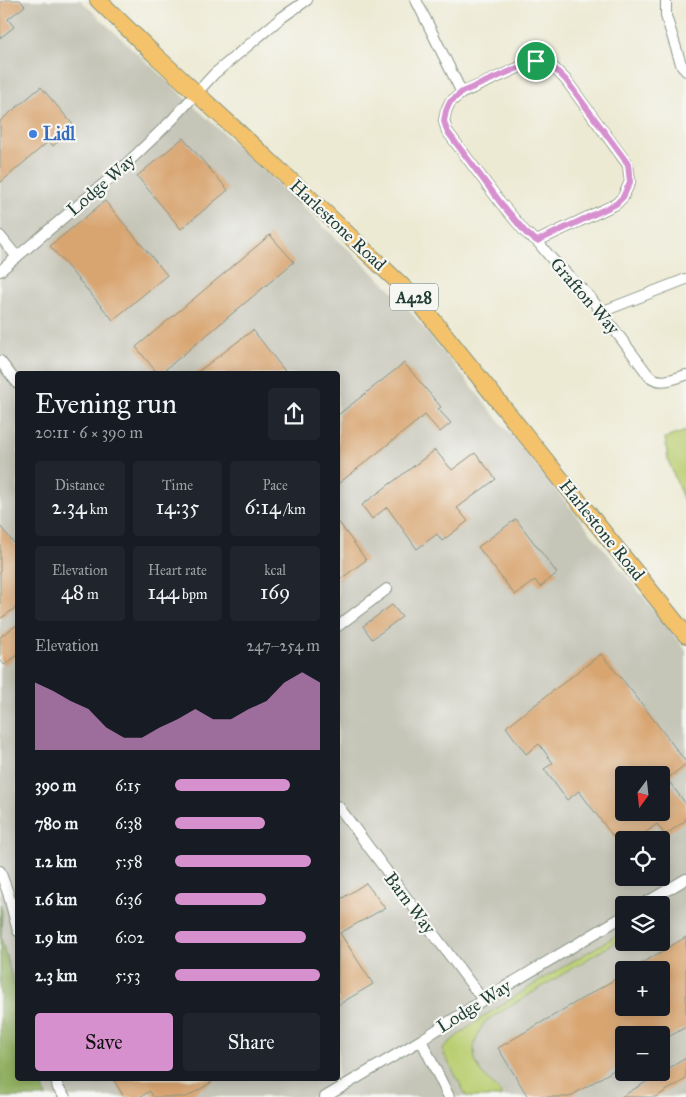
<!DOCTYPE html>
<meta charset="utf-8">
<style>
body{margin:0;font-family:"IM FELL Great Primer",serif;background:#20242c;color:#f1f3f6;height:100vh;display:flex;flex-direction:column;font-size:19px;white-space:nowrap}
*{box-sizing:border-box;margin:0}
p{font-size:16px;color:#9ea1a6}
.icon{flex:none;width:28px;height:28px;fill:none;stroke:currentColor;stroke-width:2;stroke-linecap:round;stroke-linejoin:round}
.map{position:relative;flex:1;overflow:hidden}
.side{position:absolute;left:15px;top:371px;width:325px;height:710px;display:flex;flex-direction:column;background:#171b24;border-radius:5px;box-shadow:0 2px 12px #0003}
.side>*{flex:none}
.needle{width:32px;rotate:195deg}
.controls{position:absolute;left:615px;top:766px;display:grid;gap:10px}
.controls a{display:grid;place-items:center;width:55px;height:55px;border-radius:5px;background:#171b24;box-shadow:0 2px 12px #0003;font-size:25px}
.pin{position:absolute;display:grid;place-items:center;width:42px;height:42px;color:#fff;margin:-21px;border:2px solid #fff;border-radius:50%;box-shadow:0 1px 5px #0007}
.round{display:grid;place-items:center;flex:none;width:52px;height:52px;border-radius:5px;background:#20242c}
.overview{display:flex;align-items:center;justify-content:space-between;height:85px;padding:0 20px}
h1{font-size:28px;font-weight:600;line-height:38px}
.figures{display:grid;grid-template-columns:repeat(3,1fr);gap:8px;height:85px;padding:5px 20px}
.figures div{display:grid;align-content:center;border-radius:5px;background:#20242c;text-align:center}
.figures b{font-size:21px;font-weight:600}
.figures small{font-size:14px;font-weight:400}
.figures p{font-size:14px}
.chart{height:140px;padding:10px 20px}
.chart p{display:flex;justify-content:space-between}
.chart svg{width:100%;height:90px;margin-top:5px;fill:#d690ce;opacity:.7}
.cta{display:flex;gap:10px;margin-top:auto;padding:10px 20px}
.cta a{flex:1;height:58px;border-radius:5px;background:#d690ce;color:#111;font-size:20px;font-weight:600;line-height:58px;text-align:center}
.cta a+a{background:#20242c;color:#f1f3f6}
ul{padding:0 20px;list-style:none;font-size:16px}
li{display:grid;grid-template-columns:80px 60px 1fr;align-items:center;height:38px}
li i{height:12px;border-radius:6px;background:#d690ce}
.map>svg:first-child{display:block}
.industrial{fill:#c5c5b8;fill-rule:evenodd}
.green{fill:#bace71;stroke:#6c8652}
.forest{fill:#93b163;stroke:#59774c}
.building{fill:#d8a46f;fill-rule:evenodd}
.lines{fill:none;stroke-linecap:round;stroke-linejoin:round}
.street-casing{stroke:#869484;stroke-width:12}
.primary-casing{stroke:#869484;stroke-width:18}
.street{stroke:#fff;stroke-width:10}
.primary{stroke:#f3c26a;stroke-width:16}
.route-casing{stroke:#fff;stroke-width:10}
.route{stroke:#d690ce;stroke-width:6}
.shop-dot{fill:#3f7fe0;stroke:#f6f6f2;stroke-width:2}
.labels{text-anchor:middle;stroke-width:4.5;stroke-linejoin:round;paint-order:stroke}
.shield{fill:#f6f6f2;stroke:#60746d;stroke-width:1}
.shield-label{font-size:16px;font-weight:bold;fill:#1f3d34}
.shop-label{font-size:18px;font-weight:bold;fill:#366cbe;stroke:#f6f6f2;text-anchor:start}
.street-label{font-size:18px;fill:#1f3d34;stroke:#f6f6f2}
</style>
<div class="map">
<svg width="686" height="1097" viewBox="0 0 686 1097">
<rect width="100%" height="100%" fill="#f6f6f2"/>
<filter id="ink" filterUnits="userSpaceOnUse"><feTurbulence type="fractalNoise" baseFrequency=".02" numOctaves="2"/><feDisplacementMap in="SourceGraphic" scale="10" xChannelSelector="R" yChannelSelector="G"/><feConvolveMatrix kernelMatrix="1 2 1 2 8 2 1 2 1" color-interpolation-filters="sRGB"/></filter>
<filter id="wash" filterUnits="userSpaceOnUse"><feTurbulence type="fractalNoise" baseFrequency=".0096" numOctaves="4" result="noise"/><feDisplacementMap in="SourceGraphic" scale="20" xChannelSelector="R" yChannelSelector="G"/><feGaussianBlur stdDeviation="1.12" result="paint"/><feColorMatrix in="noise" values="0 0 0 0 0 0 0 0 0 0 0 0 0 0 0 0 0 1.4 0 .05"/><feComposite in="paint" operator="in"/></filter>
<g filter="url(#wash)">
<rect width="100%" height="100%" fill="#edead4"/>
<path class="industrial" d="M0 0H80L395 293 667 626 686 651V1097H46L41 1079H338V374H18L17 993 1 938 2 911 0 904ZM624 775H661V812H624ZM624 840H661V878H624ZM624 905H661V942H624ZM624 970H661V1008H624ZM624 1035H661V1072H624Z"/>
<path class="green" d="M686 431V506L668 460 665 438Z
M624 931V937L486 1021C476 1034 469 1053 479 1068 484 1077 493 1084 500 1092L501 1097H467L444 1054 443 1048C463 1030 485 1015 508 1001 546 976 585 954 624 931Z"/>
<path class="forest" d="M0 904 2 911 1 938 17 993 18 1079H41L46 1097H0Z"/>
<g id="blocks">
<path class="building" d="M5 0H20L25 6 8 19 14 27 0 38V3Z
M41 87 75 127 53 146 49 141 0 183V121Z
M183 138 228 190 181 229 137 176Z
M105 201 167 275 113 320 50 246Z
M270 235 294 262 160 374H158L136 347Z
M253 330 287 374H195Z
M404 363 441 407 438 409 451 423 440 432 425 415 338 484V415Z
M435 450 452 470 475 453 496 479 457 508 468 521 442 541 437 534 417 549 387 507 372 519 362 505Z
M516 519 557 573 540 587 535 580 515 595 478 547Z
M338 521 366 560 338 581Z
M0 526 18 548V606L0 619Z
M392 605 402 617 372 639 363 626Z
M18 624V655L4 665 0 659V637Z
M601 654 635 695 686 762V764L667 779 686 804V820L665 835 657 824 635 840H624V851L579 791 567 800 544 769 553 763 539 744 526 754 506 727ZM624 775H661V812H624Z
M366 883 385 908 340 933 373 984 338 1005V901Z
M686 937V1027L661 1041V1035H624V1064L569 1097H528L498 1048 624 974V1008H661V970H630Z
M686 1058V1079L656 1097H621Z
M113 1079H217L187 1097H153L150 1091 140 1097H124Z"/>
</g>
</g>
<g filter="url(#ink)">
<use href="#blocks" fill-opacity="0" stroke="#869484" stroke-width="1"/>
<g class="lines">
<g class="street-casing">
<path id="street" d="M416 0 462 93
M666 0V16L681 64 686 71
M0 236 17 257
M537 241 616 204 623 197 630 182 628 165 566 80 548 62 536 61 527 64 462 93 450 102 446 111 444 121 447 131 500 202 526 233 537 241 551 258 590 297 649 376C660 385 673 379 686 375
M0 271 120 170 172 120 214 74 281 18 307 0
M601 312 686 279
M0 361 18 384
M338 626 387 589
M338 806 483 1000
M0 871 8 893 18 931
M642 905 686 879
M421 1040 449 1097
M56 1079 58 1088 65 1097
M325 1097 421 1040 483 1000 624 916"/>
</g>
<g class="primary-casing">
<path id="primary" d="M98 0 155 55 298 187 417 300 686 635"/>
</g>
<use href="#street" class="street"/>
<use href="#primary" class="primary"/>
</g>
</g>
<g class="lines" filter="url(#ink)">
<g class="route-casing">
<path id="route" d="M536 61 548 62 566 80 628 164 630 182 623 197 616 204 537 241 526 233 500 202 447 131 444 121 446 111 450 102 462 92 527 64Z"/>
</g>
<use href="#route" class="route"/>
</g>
<circle class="shop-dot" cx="33" cy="134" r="5"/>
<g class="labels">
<rect class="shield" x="390" y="283.5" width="48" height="27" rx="4"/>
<g class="shield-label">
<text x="414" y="303">A428</text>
</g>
<g class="shop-label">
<text x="43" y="140">Lidl</text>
</g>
<g class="street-label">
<text transform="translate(101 185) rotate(-41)" y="6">Lodge Way</text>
<text transform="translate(338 225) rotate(43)" y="6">Harlestone Road</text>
<text transform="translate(585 296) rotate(49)" y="6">Grafton Way</text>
<text transform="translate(602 530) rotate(51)" y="6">Harlestone Road</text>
<text transform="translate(410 903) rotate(53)" y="6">Barn Way</text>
<text transform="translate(474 1006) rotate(-32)" y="6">Lodge Way</text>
</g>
</g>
</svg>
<div class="controls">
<a><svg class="needle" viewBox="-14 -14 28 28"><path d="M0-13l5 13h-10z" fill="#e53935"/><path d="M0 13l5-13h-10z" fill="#9ea1a6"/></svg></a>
<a><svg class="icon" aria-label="locate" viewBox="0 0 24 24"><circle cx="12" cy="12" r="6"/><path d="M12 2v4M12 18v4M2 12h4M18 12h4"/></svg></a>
<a><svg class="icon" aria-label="layers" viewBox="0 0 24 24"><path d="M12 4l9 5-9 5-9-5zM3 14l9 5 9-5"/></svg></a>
<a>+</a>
<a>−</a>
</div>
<div class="pin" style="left:536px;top:61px;background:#1e9e55"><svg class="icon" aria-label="arrive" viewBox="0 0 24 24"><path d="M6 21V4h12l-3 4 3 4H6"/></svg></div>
<section class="side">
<div class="overview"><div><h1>Evening run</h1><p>20:11 · 6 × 390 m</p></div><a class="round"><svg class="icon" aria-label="share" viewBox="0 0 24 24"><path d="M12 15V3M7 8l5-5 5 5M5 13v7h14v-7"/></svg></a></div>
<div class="figures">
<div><p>Distance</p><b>2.34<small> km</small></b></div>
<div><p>Time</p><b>14:35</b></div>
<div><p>Pace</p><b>6:14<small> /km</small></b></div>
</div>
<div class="figures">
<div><p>Elevation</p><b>48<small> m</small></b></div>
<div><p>Heart rate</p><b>144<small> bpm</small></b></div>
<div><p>kcal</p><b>169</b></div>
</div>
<div class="chart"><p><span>Elevation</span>247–254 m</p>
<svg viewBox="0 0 160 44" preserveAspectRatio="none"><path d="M0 44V11L10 15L20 20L30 24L40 33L50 38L60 38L70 33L80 29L90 24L100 29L110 29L120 24L130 20L140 11L150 6L160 11V44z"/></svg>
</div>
<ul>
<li><b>390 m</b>6:15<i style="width:79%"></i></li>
<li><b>780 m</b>6:38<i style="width:62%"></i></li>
<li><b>1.2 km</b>5:58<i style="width:94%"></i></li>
<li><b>1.6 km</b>6:36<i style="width:63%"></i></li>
<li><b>1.9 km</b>6:02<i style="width:90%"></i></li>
<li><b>2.3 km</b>5:53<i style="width:100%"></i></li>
</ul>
<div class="cta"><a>Save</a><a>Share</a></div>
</section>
</div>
